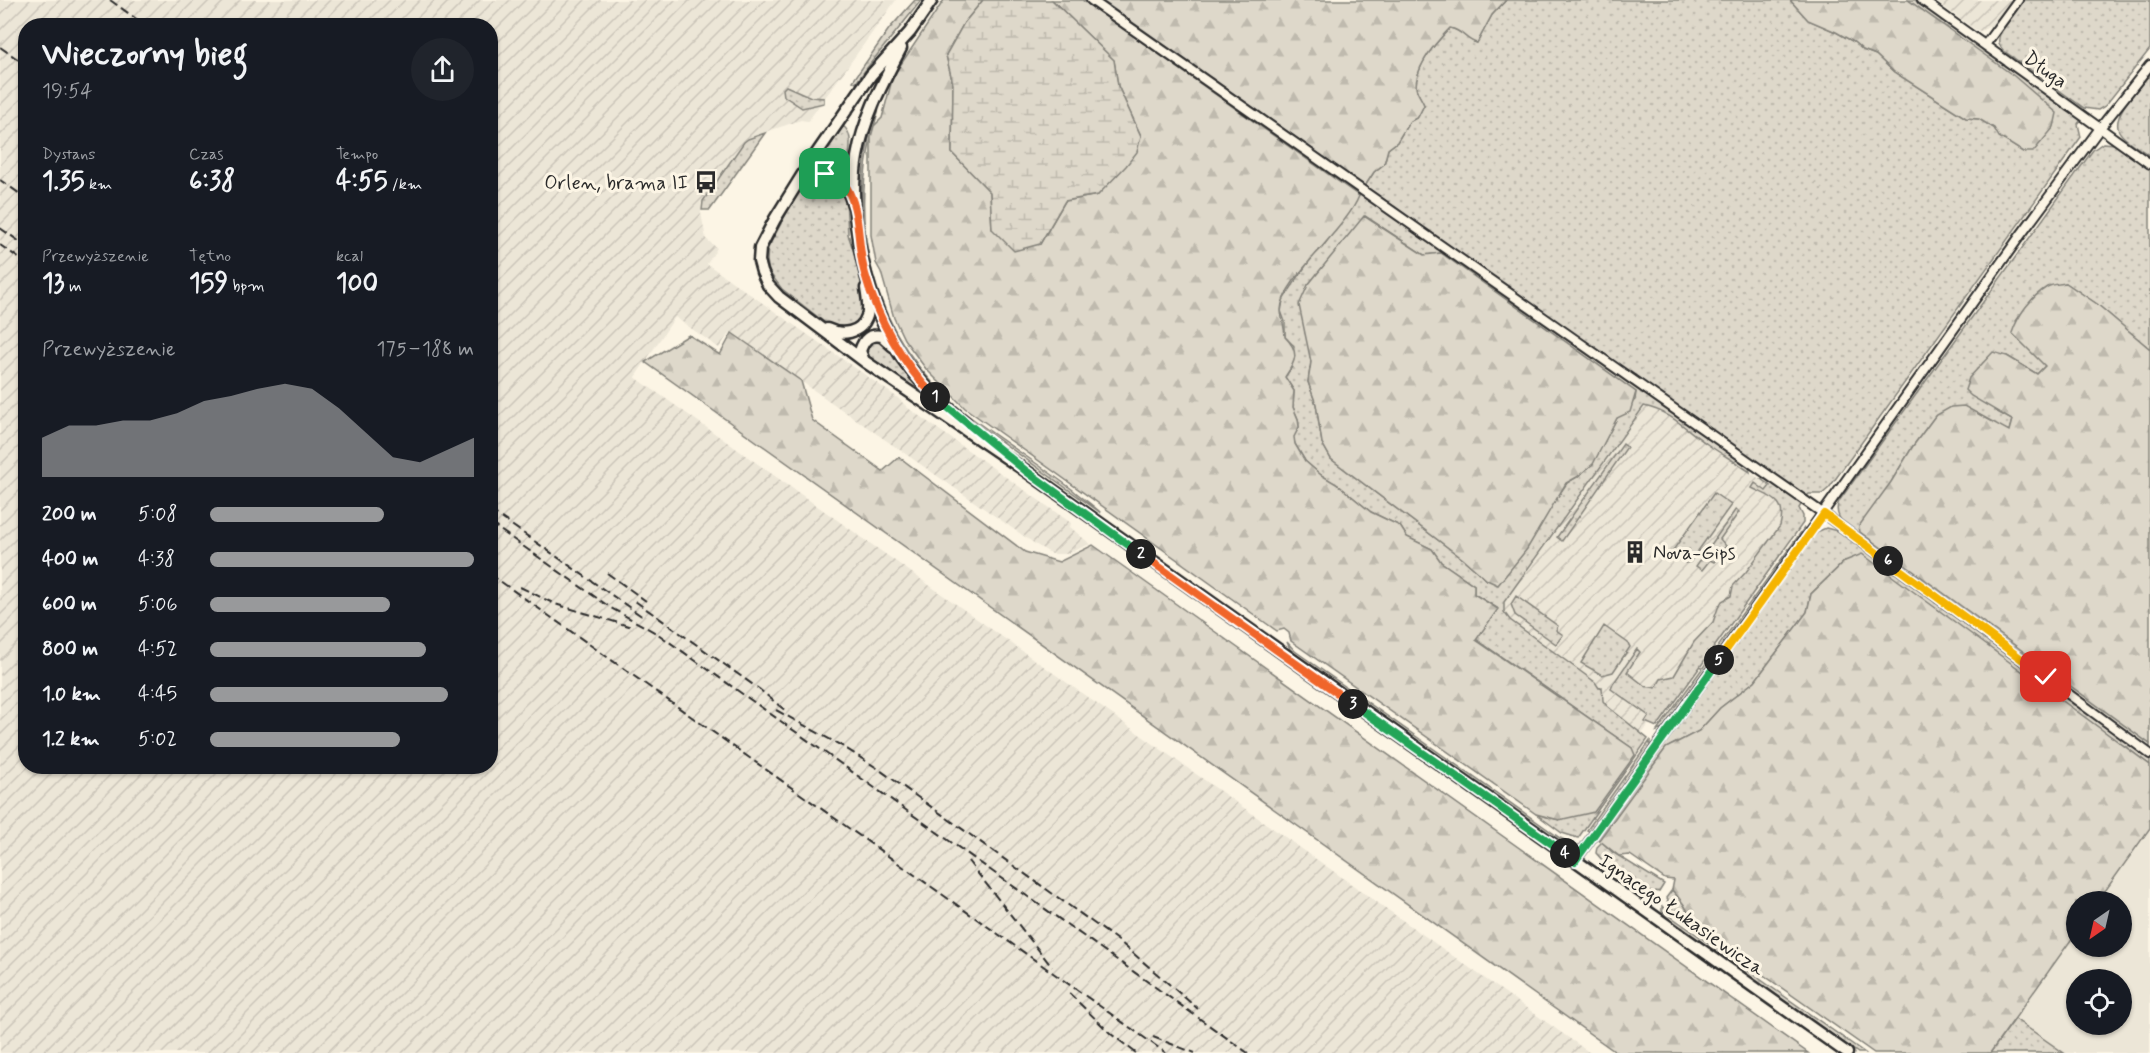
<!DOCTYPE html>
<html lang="pl">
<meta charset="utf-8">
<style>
body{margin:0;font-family:Mynerve,sans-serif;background:#20242c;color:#f1f3f6;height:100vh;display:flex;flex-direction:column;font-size:22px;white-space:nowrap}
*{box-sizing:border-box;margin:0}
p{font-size:20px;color:#9ea1a6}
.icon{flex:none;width:33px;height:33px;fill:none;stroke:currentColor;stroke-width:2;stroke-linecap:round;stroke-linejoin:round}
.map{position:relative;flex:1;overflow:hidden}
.sheet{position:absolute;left:18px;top:18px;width:480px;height:756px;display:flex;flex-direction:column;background:#171b24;border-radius:24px;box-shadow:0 2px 4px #0004}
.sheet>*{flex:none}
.needle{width:39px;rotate:214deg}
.tools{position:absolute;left:2066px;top:891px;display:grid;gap:12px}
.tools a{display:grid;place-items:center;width:66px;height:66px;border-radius:50%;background:#171b24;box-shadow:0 2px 4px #0004;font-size:30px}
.pin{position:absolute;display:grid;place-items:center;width:51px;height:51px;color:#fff;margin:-26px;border-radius:12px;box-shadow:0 3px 9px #0006}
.km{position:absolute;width:30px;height:30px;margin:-15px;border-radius:50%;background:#222;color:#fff;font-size:16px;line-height:30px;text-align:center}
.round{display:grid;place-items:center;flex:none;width:63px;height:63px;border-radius:32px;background:#20242c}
.head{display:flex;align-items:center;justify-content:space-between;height:102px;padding:0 24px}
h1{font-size:33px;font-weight:700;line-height:45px}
.metrics{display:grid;grid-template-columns:repeat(3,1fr);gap:9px;height:102px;padding:6px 24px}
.metrics div{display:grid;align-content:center}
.metrics b{font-size:26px;font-weight:700}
.metrics small{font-size:16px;font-weight:400}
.metrics p{font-size:16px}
.chart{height:168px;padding:12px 24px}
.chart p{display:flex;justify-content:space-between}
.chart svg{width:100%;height:108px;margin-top:6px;fill:#98999b;opacity:.7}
ul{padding:0 24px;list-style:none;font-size:20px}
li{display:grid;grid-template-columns:96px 72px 1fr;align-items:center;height:45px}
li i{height:15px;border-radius:8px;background:#98999b}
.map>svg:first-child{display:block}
.built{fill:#ece6d7;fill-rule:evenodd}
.industrial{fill:url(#industrial-furrows);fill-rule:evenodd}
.grass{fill:url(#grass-dots);stroke:#84827a;stroke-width:1.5;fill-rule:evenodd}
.forest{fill:url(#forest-firs);stroke:#84827a;stroke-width:1.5}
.wetland{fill:url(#wetland-marsh);stroke:#84827a;stroke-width:1.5}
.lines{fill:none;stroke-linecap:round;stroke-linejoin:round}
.street-casing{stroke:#2b2b2b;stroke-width:12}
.secondary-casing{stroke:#2b2b2b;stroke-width:15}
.street{stroke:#fcf5e5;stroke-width:8}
.secondary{stroke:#fcf5e5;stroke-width:10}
.rail{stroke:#2b2b2b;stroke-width:2;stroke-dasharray:9 4.5;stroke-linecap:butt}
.split-1-casing{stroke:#fff;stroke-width:12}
.split-2-casing{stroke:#fff;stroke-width:12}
.split-3-casing{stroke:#fff;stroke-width:12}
.split-4-casing{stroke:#fff;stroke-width:12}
.split-5-casing{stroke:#fff;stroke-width:12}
.split-6-casing{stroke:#fff;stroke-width:12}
.split-7-casing{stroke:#fff;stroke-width:12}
.split-1{stroke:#f0652b;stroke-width:8}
.split-2{stroke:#22a559;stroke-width:8}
.split-3{stroke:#f0652b;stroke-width:8}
.split-4{stroke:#22a559;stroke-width:8}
.split-5{stroke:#22a559;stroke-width:8}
.split-6{stroke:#f5b400;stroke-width:8}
.split-7{stroke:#f5b400;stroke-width:8}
.labels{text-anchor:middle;stroke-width:6;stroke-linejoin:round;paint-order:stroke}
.street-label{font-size:20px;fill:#2b2b2b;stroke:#fcf5e5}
.poi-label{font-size:20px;fill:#2b2b2b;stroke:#fcf5e5;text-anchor:end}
</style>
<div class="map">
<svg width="2150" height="1053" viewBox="0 0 2150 1053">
<defs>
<pattern id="industrial-furrows" width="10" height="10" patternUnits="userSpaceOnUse" patternTransform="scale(1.5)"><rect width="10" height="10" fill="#ece6d7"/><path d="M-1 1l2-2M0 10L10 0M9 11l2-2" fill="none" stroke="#cbc5b9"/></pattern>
<pattern id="grass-dots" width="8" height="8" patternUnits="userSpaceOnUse" patternTransform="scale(1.5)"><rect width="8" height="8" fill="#ded8ca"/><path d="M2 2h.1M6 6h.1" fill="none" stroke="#bfbaae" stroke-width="1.8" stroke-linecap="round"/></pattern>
<pattern id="forest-firs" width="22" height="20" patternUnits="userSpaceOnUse" patternTransform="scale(1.5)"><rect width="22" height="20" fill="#ded8ca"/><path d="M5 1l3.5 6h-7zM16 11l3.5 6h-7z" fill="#bfbaae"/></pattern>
<pattern id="wetland-marsh" width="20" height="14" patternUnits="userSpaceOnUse" patternTransform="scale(1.5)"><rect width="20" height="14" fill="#ded8ca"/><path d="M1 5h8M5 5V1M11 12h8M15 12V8" fill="none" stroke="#bfbaae"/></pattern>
</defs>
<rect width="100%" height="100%" fill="#fcf5e5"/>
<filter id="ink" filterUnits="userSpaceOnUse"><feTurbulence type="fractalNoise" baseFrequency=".0167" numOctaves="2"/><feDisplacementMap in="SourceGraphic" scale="12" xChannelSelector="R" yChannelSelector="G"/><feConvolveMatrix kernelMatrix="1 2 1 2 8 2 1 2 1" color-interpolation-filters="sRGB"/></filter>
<g filter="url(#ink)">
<path class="built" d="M2150 830V1053H1990L2076 934V946H2121V902L2099 901ZM2076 980H2121V1024H2076Z"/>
<path class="industrial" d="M0 0H896L808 121 801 120 748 138 744 142 701 204V213L706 239 717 248 707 264 898 398 908 408 1071 523 1070 527 1090 544 1066 554H1052L1038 546 730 332 719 348 675 317 635 377 1590 1053H0ZM26 26H490V766H26Z
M1934 0H2012L1993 27 1992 25 1981 31 1976 30Z
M1646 398 1785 497 1792 524 1632 748 1476 639Z"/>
<path class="grass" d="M915 0H921C900 29 876 54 856 83L853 81 889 29Z
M1082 0H1088L1749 467 1750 472C1736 462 1721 454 1707 444 1685 429 1672 412 1644 406L1504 602V612L1510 620 1595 682 1599 688 1602 687 1603 701 1607 706 1648 739 1578 838 1562 833 1536 814 1559 820 1632 748 1476 639 1497 608 1474 594V585L1441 562 1432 549 1407 537 1400 526 1371 512 1338 485 1321 475 1305 461 1295 444 1293 437 1299 427 1298 419 1293 407 1294 391 1285 377 1292 367 1294 346 1285 337V322L1281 311 1283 300 1311 258 1322 248 1359 196ZM1365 216 1424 255 1441 253 1636 392 1635 400 1617 418 1602 446 1577 477 1567 483 1554 502 1487 580 1463 559 1331 459 1322 443 1316 404 1308 382 1311 362 1307 334 1308 285Z
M1506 0H1790L1808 20 1836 32 1854 42 1863 50 1876 55 1894 72 1966 118 1979 119 1994 128 2000 137 2023 152 1959 36 1908 0H1915L2081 120 2078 124 2081 137 1829 488 1822 494H1809L1806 497 1365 186 1374 172 1384 164 1388 149 1397 142 1409 122 1418 117 1424 105C1422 99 1416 92 1416 87 1416 64 1436 43 1450 28 1464 31 1465 40 1477 43L1492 15Z
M2021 0H2150V49L2105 106 2098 110 2084 108 2004 51C1997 44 1998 39 2001 31L2000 30Z
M2150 74V156C2141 149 2124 141 2119 131 2111 114 2140 87 2150 74Z
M786 86 811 97 824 98V103L802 108 784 96 783 89Z
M879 101 881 103C842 218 869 336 965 413 1000 440 1038 463 1073 490 1082 498 1093 505 1101 513L964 415C947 401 928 385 915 367 857 288 849 192 879 101Z
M843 126C855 135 848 151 849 164 849 171 850 178 850 185L814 170Z
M765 133 710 210H702L703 201 744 142 748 139Z
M2103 143 2115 144 2150 169V349L2097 304 2066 283C2039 288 2032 299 2016 321L2045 366 2037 374 2007 356 1994 410 2012 420 2009 431 1995 425 1935 416 1913 446 1861 532 2150 744V749L1845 525C1838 518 1835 510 1839 501L2093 150Z
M821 178 838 183 846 199 848 234 856 259 862 287 863 311 859 322 852 328H832L782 289 769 272 767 260 768 248 802 184Z
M871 341H883L921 391 964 426 867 357 865 351Z
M1623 444 1627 447 1562 541 1557 537Z
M1761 479H1767L1802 503 1799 508 1803 516V523L1657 727 1645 722 1649 716 1611 689 1613 684 1637 649 1640 652 1627 672 1645 686 1656 688 1661 679 1674 676 1694 642 1713 622 1718 608 1722 601 1731 596 1733 586 1746 572 1780 526C1787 500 1772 498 1752 488L1755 483 1766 491 1770 486Z
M1714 493 1731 505 1690 562 1685 563 1671 553Z
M1736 509 1739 512 1720 539 1726 546 1714 562 1710 560 1702 570 1696 566Z
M1804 528 1807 530 1663 729 1657 731Z
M1826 528 1841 532 2121 736 2150 759V765L2126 747 1845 561 1811 594 1807 612 1755 681 1720 708 1699 731 1666 748 1599 840 1597 838 1812 538 1819 531Z
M1516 596 1558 626 1556 630 1563 635 1556 644 1515 615 1511 604Z
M1604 626 1628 643 1630 647 1613 672 1602 675 1581 663Z
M1287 642 1295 651 1560 838 1578 845 1572 846 1565 844 1294 653 1290 649Z
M1650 741V748L1590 832 1587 830Z
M1602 842 1612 852 1664 884 1659 892 1656 891 1654 893C1634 888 1610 870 1596 853L1597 847Z
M1672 890 1682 901 1691 918 1713 941 1676 913 1667 903 1668 900 1666 898Z
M1662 906 1673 918 1865 1053H1858L1844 1043 1667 918 1662 911Z
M2015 1019 2064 1053H1990Z"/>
<path class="forest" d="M944 0H983L964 23 946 55 953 84 952 153 990 192 992 229 1040 244 1065 201 1098 195 1141 136 1118 86 1114 60 1052 0H1082L1359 196C1346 230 1282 279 1281 310 1281 317 1285 329 1285 337 1300 352 1296 361 1285 377L1294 391 1293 407 1298 419 1299 427 1294 437 1295 444 1305 461 1321 475 1338 485 1371 512 1400 526 1407 537 1432 549 1441 562 1474 585V594L1498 609 1476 640 1632 748 1635 755 1594 812 1559 820 1536 814 1291 641 1289 633 1284 629 1277 631 965 408 926 369 904 339 894 318 881 272 876 263 871 235V137L874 126 882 118 893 76Z
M1101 0H1506L1492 15 1477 43C1465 40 1464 31 1450 28 1436 42 1416 65 1416 87 1416 92 1422 99 1424 105L1418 117 1409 122 1397 142 1388 149 1384 164 1374 172 1365 186Z
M1790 0H1908L2014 76 2057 113 2054 127 2033 152H2023L1999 137 1994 128 1979 119 1966 118 1894 72 1876 55 1863 50 1854 42 1836 32 1808 20Z
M1364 216 1424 255 1441 253 1636 392 1630 412 1617 418 1593 464 1577 477 1566 483 1527 549 1498 585 1487 580 1463 559 1331 459 1322 443 1316 404 1308 382 1311 362 1299 305 1308 285Z
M2066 283 2097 304 2150 349V744L1860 532 1859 526 1891 482 1913 446 1935 416 1951 407 1964 406 2009 431 2012 420 1971 396 1965 390 1969 378 1993 352 2007 356 2037 374 2045 366 2012 333C2018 315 2031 297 2047 287 2052 284 2060 284 2066 283Z
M732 333 801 381 812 420 883 471 899 457 1025 552 1059 562 1093 545 1808 1053H1617L645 362 689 335 720 355Z
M1862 554 2150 765V828L2098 901 2076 902V933L1990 1053H1874L1691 924C1690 910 1681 900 1672 890L1674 880 1665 879 1630 855 1619 856 1599 840 1666 748 1699 731 1720 708 1755 681 1807 612 1811 594 1845 561Z"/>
<path class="wetland" d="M983 0H1052L1114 60 1118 86 1141 136 1137 152 1126 166 1098 195 1065 201 1040 244 1014 251 992 229 990 192 952 153 953 84 946 55 964 23Z"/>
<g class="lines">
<g class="street-casing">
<path id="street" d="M1091 0 1824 514 2150 754
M1922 0 2150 164
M1985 45 2018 0
M1575 861 2020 236 2100 128 2150 65"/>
</g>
<g class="secondary-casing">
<path id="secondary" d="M932 0 910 32 871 75 857 95 808 166 775 219 760 248 759 261 762 272 768 285 779 297 864 361 1026 471 1847 1053
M901 48C883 83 864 117 857 157 846 218 868 307 902 358 920 383 942 404 966 423
M801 182C826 162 846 179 853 205
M827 329C841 336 861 334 867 316 870 308 867 296 866 288
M864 361 860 351C864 339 869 334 882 336L893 346"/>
</g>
<use href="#street" class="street"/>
<use href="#secondary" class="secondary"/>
<path class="rail" d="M110 0 146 26
M0 47 26 65
M0 180 26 198
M0 228 26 246
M0 245 26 263
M490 510 643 617
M490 523 611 608 658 634 1248 1053
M607 573 646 601
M490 574 1166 1053
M520 587 555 604 632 627
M635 601 759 689 787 712
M776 710 842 746 877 768 1120 942 1198 1009
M968 861 1052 967
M1069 993 1111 1034 1136 1053
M1153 1037 1195 1053"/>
</g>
</g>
<g class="lines" filter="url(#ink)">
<g class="split-1-casing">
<path id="split-1" d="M825 174C836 176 844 181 849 192 861 217 857 248 865 274 877 318 903 365 935 397"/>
</g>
<g class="split-2-casing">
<path id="split-2" d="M935 397 1026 471 1141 554"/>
</g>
<g class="split-3-casing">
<path id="split-3" d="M1141 554 1353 704"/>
</g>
<g class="split-4-casing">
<path id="split-4" d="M1353 704 1565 853"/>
</g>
<g class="split-5-casing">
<path id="split-5" d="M1565 853 1575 861 1719 660"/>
</g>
<g class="split-6-casing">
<path id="split-6" d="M1719 660 1824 514 1888 561"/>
</g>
<g class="split-7-casing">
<path id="split-7" d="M1888 561 2046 677"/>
</g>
<use href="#split-1" class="split-1"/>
<use href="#split-2" class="split-2"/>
<use href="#split-3" class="split-3"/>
<use href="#split-4" class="split-4"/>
<use href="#split-5" class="split-5"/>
<use href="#split-6" class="split-6"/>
<use href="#split-7" class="split-7"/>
</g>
<defs>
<g id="bus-bare" transform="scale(1.8)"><path d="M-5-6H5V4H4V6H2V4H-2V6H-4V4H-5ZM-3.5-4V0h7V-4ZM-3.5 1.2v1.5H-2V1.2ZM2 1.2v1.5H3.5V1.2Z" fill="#2b2b2b" stroke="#fcf5e5" stroke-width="2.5" paint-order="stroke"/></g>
<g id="building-bare" transform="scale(1.8)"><path d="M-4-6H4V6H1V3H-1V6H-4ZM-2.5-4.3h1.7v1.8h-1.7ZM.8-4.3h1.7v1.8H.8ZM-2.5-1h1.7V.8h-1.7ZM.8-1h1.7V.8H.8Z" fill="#2b2b2b" stroke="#fcf5e5" stroke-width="2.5" paint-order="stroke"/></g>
</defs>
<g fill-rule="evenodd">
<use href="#bus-bare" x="706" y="182"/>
<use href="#building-bare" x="1635" y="552"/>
</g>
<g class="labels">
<g class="street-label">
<text transform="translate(2046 69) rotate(36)" y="7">Długa</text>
<text transform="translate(1682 914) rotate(35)" y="7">Ignacego Łukasiewicza</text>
</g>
<g class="poi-label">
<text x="688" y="189">Orlen, brama II</text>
<text x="1653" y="559" text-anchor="start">Nova-Gips</text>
</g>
</g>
</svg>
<div class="tools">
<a><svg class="needle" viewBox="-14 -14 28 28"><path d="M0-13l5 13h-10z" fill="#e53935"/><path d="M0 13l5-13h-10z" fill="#9ea1a6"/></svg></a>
<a><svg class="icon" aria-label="locate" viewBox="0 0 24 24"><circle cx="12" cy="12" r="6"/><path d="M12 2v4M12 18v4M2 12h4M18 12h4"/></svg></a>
</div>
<div class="pin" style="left:825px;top:174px;background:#1e9e55"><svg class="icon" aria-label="arrive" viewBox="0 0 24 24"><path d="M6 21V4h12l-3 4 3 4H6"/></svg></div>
<div class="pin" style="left:2046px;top:677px;background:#d93025"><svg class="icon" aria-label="check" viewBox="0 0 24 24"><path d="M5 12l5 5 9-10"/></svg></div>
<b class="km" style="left:935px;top:397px">1</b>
<b class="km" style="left:1141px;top:554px">2</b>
<b class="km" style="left:1353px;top:704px">3</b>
<b class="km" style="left:1565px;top:853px">4</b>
<b class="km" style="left:1719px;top:660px">5</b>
<b class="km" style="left:1888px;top:561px">6</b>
<section class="sheet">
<div class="head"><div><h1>Wieczorny bieg</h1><p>19:54</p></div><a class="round"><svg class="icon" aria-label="share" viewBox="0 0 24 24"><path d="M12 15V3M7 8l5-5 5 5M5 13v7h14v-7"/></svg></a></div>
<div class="metrics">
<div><p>Dystans</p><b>1.35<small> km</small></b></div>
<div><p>Czas</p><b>6:38</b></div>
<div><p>Tempo</p><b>4:55<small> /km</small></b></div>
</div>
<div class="metrics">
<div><p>Przewyższenie</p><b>13<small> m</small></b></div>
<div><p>Tętno</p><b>159<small> bpm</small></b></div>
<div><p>kcal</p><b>100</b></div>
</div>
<div class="chart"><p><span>Przewyższenie</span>175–188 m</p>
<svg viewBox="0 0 160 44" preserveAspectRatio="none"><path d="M0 44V28L10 23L20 23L30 21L40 21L50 18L60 13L70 11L80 8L90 6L100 8L110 16L120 26L130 36L140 38L150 33L160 28V44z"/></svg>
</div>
<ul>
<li><b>200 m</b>5:08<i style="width:66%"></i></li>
<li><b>400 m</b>4:38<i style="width:100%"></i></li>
<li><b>600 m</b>5:06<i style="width:68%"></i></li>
<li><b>800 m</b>4:52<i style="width:82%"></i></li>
<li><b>1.0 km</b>4:45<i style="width:90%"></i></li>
<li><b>1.2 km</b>5:02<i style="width:72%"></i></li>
</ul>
</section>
</div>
